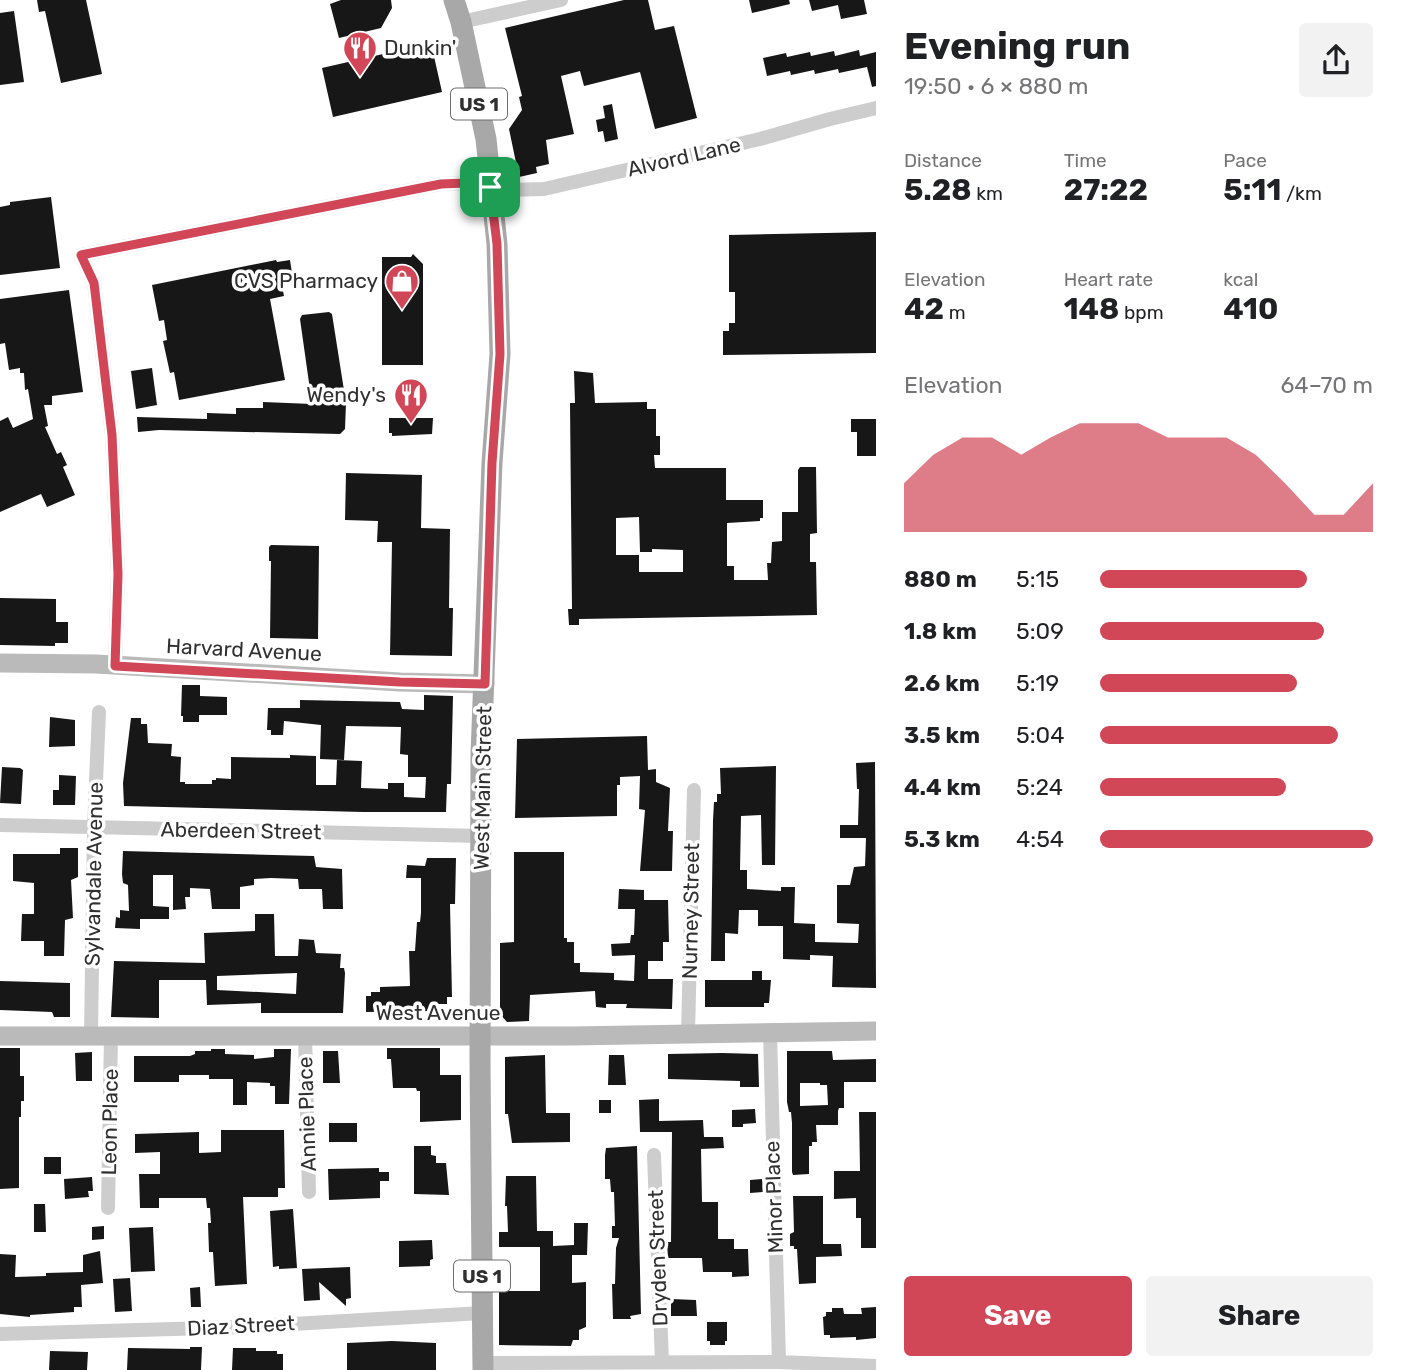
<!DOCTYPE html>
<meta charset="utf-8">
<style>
body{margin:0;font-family:Rubik,sans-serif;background:#f2f2f2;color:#202124;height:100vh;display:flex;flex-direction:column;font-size:26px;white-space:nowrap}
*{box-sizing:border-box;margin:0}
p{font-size:23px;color:#757577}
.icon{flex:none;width:38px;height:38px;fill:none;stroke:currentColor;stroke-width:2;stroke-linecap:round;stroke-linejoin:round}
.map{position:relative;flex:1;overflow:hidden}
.side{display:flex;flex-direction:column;background:#fff;width:525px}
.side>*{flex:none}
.pin{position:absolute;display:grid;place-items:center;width:60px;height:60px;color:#fff;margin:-30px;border-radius:14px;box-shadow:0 4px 10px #0006}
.round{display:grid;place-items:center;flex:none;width:74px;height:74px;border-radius:7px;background:#f2f2f2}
.headline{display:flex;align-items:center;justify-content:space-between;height:119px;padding:0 28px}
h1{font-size:38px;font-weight:700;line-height:52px}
.metrics{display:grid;grid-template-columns:repeat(3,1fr);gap:10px;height:119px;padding:7px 28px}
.metrics div{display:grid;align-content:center}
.metrics b{font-size:30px;font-weight:700}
.metrics small{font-size:19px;font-weight:400}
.metrics p{font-size:19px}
.chart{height:196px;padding:14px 28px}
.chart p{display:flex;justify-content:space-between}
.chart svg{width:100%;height:126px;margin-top:7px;fill:#d14757;opacity:.7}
.button{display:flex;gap:14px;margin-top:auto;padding:14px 28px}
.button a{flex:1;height:80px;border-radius:7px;background:#d14757;color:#fff;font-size:28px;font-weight:700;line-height:80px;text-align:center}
.button a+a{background:#f2f2f2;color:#202124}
ul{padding:0 28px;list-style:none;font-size:23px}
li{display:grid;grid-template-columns:112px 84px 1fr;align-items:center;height:52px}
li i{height:18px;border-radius:9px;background:#d14757}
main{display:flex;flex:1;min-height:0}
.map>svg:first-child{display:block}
.building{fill:#171717;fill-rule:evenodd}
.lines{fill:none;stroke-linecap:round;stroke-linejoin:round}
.street{stroke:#cdcdcd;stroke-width:14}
.secondary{stroke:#bababa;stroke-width:19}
.primary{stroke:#a8a8a8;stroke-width:21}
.route-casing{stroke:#fff;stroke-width:14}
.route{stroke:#d14757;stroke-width:9}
.labels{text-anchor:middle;stroke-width:7;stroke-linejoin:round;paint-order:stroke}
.shield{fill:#fff;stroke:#6e6e6e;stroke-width:2}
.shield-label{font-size:19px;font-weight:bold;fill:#303030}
.poi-label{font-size:21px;fill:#303030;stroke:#fff;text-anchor:end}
.street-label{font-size:21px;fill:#303030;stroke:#fff}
</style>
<main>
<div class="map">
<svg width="876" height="1370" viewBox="0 0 876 1370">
<rect width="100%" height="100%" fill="#fff"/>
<path class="building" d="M37 0H86L102 74 61 83 45 11 39 12Z
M341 0H391L392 8 381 28 339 38 330 4Z
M624 0H648L655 30 674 26 697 118 655 129 640 72 584 86 580 71 561 76 574 134 546 140 549 164 536 167 537 173 519 177 509 129 522 110 519 97 522 96 505 28Z
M749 0H789L790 4 752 13Z
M809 0H864L867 14 841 19 838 5 812 11Z
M14 11 24 82 0 85V13Z
M431 43 442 92 333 117 322 68Z
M859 50 860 56 876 52V86L872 87 867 67 839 73 838 69 815 74 814 70 791 75 790 71 767 76 763 58 786 53 787 57 810 52 811 56 834 51 835 56Z
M612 104 618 139 605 142 603 131 598 132 596 120 605 118 603 106Z
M51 197 60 268 0 275V207L10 205V202Z
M876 232V353L723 355V331H729V323H735V292H729V235Z
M413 254 423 264V365H382V257H411Z
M276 260 277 262 290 260 292 273 280 276 284 296 270 299 285 380 179 400 174 372 170 373 163 341 167 340 164 320 159 321 152 285Z
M69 290 83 392 52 396V405H44L48 426 45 427 57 454 61 452 67 465 63 467 75 495 47 507 41 494 0 512V421L8 417 13 428 33 419 28 389 25 390 24 373H20V368L9 370 5 343 0 344V299Z
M329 312 332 314 346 403 345 429 340 434 159 430 138 432 137 417 207 419V413L236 414V408H263V402L312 404 300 319 302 315Z
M152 368 157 405 136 409 131 371Z
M574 371 593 373 595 403 647 402V409H656V436H660V455H654L655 468H726V500H763V518H760V521L727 523V566H734V580H768L767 563H771L772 542 782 541V512H798V470L800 467H816L817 533 810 534V562H816L817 615 579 619V625H569L568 609H572L570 403H575ZM639 517 640 552H652V549L683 550V572H639V555H616V518Z
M389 418H433L432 434 392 436V433H389Z
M851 419H876V456H857V432H851Z
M346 473 422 475 421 528 450 529 449 608H453L452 656 390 655 392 542H377L378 521 345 520Z
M271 545 319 546 318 639 270 638 271 561H269V547Z
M0 598 56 599V622H68V643H55V646L0 645Z
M182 685H200V696L227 697V715H199V722H183V716H181Z
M424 695 453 696 451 784H447L446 812H363L124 806 123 783 131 718H141V724H147L148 743 172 744 171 756 181 757 180 782H185V784H212V780H216V778L231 779V757L290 758V755L316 756V785H336L337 760 362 761 361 788 388 789V783H404V797L425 798 426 777H408V755L400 754 401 727 346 726 344 760 320 759 321 725 284 721 283 735H271V730H267L268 708H300V700L400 702 402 709 424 710Z
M50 717 75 720V746L49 747Z
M647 736 648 770 656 769V782L670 788 668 831H673L672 871H640L645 810 639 809 640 776 620 777V785H617V816L515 818 517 739Z
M875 762 876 988 832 987 833 956 810 955V960L783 959V926H758V910H739L738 934 725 933V961H711L713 820 714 802H717V794H721L720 768 776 766 775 865H762L761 815 741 816 740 870H747V889L781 891V887H795L794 923 815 924V942L858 943 859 924 837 923V885H850L854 867 865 866 866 838H840V825H858L859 789H857L856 763Z
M2 767 20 768 23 770 21 804 0 803Z
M59 775 76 776 75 805H53V790H59Z
M60 848H78V877L71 880 73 918 65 920 64 956H44V941H21L22 914H34V883L13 881V854H60Z
M123 851 314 856 316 867 342 869 343 909H323L322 889H299L298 879 271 878 254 879V885L240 887V909H212L210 889 190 888V897H185L186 909 173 910V875H153V906L169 907V919H140V929L115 928 116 917 120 918V910L129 911 128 885 123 883 122 874Z
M514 852H564V938H567V942H574V963H580V972L614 973V980L634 981 635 955 612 956 611 944 630 943 631 935H634L635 909H618L619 889 644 890V900H668L669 942H663V961H648V979H673L672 1009 626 1008 627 1004H606V1008L596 1007 595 991 530 995 529 1021 507 1022 500 1014V943L514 942Z
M427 858H456L455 904H450L452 997H447V1004H437V1011L366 1012V996H371V992H380V987L410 986 409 951H415L417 922H420L421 913V878H406L407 865 425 866Z
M255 914H274L275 956H298L299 939 314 940 316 953 341 954 340 968H344L345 973 343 1013H261V1003L207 1005 206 980H159V1018L111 1017 114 961 205 963 204 933 255 931ZM297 973 296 994 217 990V976Z
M752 971H762V980H771L769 1003H764V1007H705V980H752Z
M0 981 70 983V1017H54L52 1012 0 1010Z
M0 1048H20V1076H24V1101H21V1117H19V1188L0 1189Z
M387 1048H440V1075H461V1120L420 1122V1091H417L416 1088H393L391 1059H387Z
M211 1049H225V1054L254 1055V1059L274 1057V1049H291L289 1104H275V1086H270V1083L247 1082V1105H233V1079H209V1075H179V1082H134V1056H190L195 1054V1051H211Z
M323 1051H338L340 1083H323Z
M787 1051H832L833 1060 876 1059V1082H844V1108H839L838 1111V1125H816L817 1142H812V1146H809V1174L793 1175 792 1172V1123L791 1112H789L787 1102ZM800 1083H820V1085H827L828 1105 800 1106Z
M92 1052V1081H76L75 1053Z
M722 1053 758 1054 759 1087H740V1081L668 1079V1054Z
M545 1055 546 1113H570V1142L512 1143 508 1114H505V1057Z
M609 1055H624L626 1085H608Z
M659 1099V1121L703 1120 704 1137H723L724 1148 701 1149 702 1202H718V1239H734V1249H748L749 1276 732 1277V1272H703L702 1258H668L667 1242H671L672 1132H640L639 1100Z
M599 1100H611V1113H599Z
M755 1109 756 1123 743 1124V1127H732V1110Z
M859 1112H876V1248H861V1218H856V1198L834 1199V1171H860Z
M329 1123H357V1142H329Z
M221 1130H284L285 1188H278V1197H243L247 1284 215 1286 213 1252H209L208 1223H211L210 1208H207L206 1198H159V1208H140L139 1174H160V1152L135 1153V1134L199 1132V1153L221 1152Z
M414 1146H431V1155L436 1156V1163H446L449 1195 414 1194Z
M637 1146 641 1314 630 1316 631 1319H613L612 1284H615L616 1248 619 1238H612V1226H615L614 1192H611L610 1179H605V1155L606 1148Z
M44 1157H61V1174H44Z
M379 1168V1172H389V1181H380V1198L329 1200 328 1169Z
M506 1176H536L537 1231H553V1246L574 1245V1223H588L587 1255H572V1283L586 1282V1327L579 1330V1340H573L571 1346 499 1345V1291H540V1247H499V1232H508L507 1206H505Z
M92 1177 93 1191H88L89 1197 65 1199 64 1179Z
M762 1179 763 1192 750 1193V1180Z
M793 1196H823V1244H841L842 1256 816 1257V1283L799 1284 797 1249H794V1246H790V1234L794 1232Z
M34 1204H45L46 1232H34Z
M293 1209 297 1268 279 1269V1266L273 1267 270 1211Z
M104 1226V1239L92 1240V1227Z
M153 1227 155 1271 131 1272 129 1228Z
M432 1240 433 1259 430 1260V1266L399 1267V1241Z
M100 1251 103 1283 81 1285 82 1307H74V1312L30 1315V1317L0 1314V1254L16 1255 15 1277 46 1276V1273L83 1272V1255Z
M350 1267 351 1298 346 1299V1306L319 1282 320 1300 304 1301 302 1269Z
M130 1278 132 1311 115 1312 113 1279Z
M200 1287 201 1307H191L190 1288Z
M671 1299 696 1300 697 1316H671Z
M876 1307V1338L856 1340V1337L830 1338V1335H824L823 1317 826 1316V1312H832V1308H843L844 1314H862L861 1308Z
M707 1322H727V1341H725V1345H710V1341H707Z
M392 1341 436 1343V1370H347V1343Z
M190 1347H202L201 1370H127L128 1348 190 1349Z
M233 1348H256V1351H277V1354H283V1370H232Z
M50 1351 88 1352 87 1370H49Z"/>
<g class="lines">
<path class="street" d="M461 22 561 0
M115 666 118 574 112 435 94 283 81 255 441 184 469 183 504 190 544 189 760 139 830 119 876 108
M0 825 481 836
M770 1032 779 1362
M688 1033 694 790
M305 1035 309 1192
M91 1036 94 828 99 712
M654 1155 662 1362
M108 1208 111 1035
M0 1334 242 1327 482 1313
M483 1363 779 1362 876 1366"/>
<path class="secondary" d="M0 663 96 664 400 682 485 684
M0 1036H572L876 1031"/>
<path class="primary" d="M454 0 461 22 486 139 497 244 500 354 492 463 481 755 480 1064 483 1370"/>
</g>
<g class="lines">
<g class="route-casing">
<path id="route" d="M465 183 490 187 497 244 500 354 492 463 485 684 400 682 115 666 118 574 112 435 94 283 81 255 441 184Z"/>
</g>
<use href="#route" class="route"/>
</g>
<defs>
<g id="restaurant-pin" transform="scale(1.75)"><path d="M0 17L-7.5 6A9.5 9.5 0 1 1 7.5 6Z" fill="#d14757" stroke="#fff"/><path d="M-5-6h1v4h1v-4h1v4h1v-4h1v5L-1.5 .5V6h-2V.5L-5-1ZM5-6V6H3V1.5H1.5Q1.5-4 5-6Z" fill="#fff"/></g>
<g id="shop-pin" transform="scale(1.75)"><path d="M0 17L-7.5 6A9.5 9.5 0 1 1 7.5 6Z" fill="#d14757" stroke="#fff"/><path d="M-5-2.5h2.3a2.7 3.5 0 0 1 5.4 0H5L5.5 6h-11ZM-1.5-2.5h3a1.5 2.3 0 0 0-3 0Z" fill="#fff"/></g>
</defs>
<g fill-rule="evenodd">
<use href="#restaurant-pin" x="360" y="48"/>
<use href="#shop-pin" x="402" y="281"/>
<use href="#restaurant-pin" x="411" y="395"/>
</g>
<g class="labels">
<g class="shield">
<rect x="451" y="88.5" width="56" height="31" rx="5"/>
<rect x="454" y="1260.5" width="56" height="31" rx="5"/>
</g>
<g class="shield-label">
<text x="479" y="111">US 1</text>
<text x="482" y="1283">US 1</text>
</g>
<g class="poi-label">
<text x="384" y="55" text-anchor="start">Dunkin'</text>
<text x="378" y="288">CVS Pharmacy</text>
<text x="386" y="402">Wendy's</text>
</g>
<g class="street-label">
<text transform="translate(684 157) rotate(-13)" y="7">Alvord Lane</text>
<text transform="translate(244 650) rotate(3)" y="7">Harvard Avenue</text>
<text transform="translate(483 788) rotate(-89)" y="7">West Main Street</text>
<text transform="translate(241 831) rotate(1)" y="7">Aberdeen Street</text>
<text transform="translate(94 874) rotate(-89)" y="7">Sylvandale Avenue</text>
<text transform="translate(691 911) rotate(-89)" y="7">Nurney Street</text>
<text x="438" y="1020">West Avenue</text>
<text transform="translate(307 1114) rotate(-92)" y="7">Annie Place</text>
<text transform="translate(110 1122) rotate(-89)" y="7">Leon Place</text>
<text transform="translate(774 1197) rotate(-92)" y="7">Minor Place</text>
<text transform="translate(658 1258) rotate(-92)" y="7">Dryden Street</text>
<text transform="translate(241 1326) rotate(-3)" y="7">Diaz Street</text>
</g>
</g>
</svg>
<div class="pin" style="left:490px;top:187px;background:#1e9e55"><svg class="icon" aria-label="arrive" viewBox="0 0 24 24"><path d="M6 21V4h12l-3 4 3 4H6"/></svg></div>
</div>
<section class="side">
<div class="headline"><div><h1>Evening run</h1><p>19:50 · 6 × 880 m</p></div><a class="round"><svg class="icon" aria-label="share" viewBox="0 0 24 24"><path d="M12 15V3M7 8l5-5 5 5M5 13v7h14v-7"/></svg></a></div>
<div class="metrics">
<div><p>Distance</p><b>5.28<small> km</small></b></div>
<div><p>Time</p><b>27:22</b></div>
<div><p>Pace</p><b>5:11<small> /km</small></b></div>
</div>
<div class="metrics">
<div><p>Elevation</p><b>42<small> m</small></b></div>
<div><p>Heart rate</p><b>148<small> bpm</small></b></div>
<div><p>kcal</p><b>410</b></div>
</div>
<div class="chart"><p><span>Elevation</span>64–70 m</p>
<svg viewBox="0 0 160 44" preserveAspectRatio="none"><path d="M0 44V27L10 17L20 11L30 11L40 17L50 11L60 6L70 6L80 6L90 11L100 11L110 11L120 17L130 27L140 38L150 38L160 27V44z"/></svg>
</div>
<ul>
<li><b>880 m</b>5:15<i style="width:76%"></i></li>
<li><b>1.8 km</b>5:09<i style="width:82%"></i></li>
<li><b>2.6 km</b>5:19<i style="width:72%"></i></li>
<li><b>3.5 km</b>5:04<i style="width:87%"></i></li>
<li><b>4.4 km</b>5:24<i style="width:68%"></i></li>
<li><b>5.3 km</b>4:54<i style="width:100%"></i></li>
</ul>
<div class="button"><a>Save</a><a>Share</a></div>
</section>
</main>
